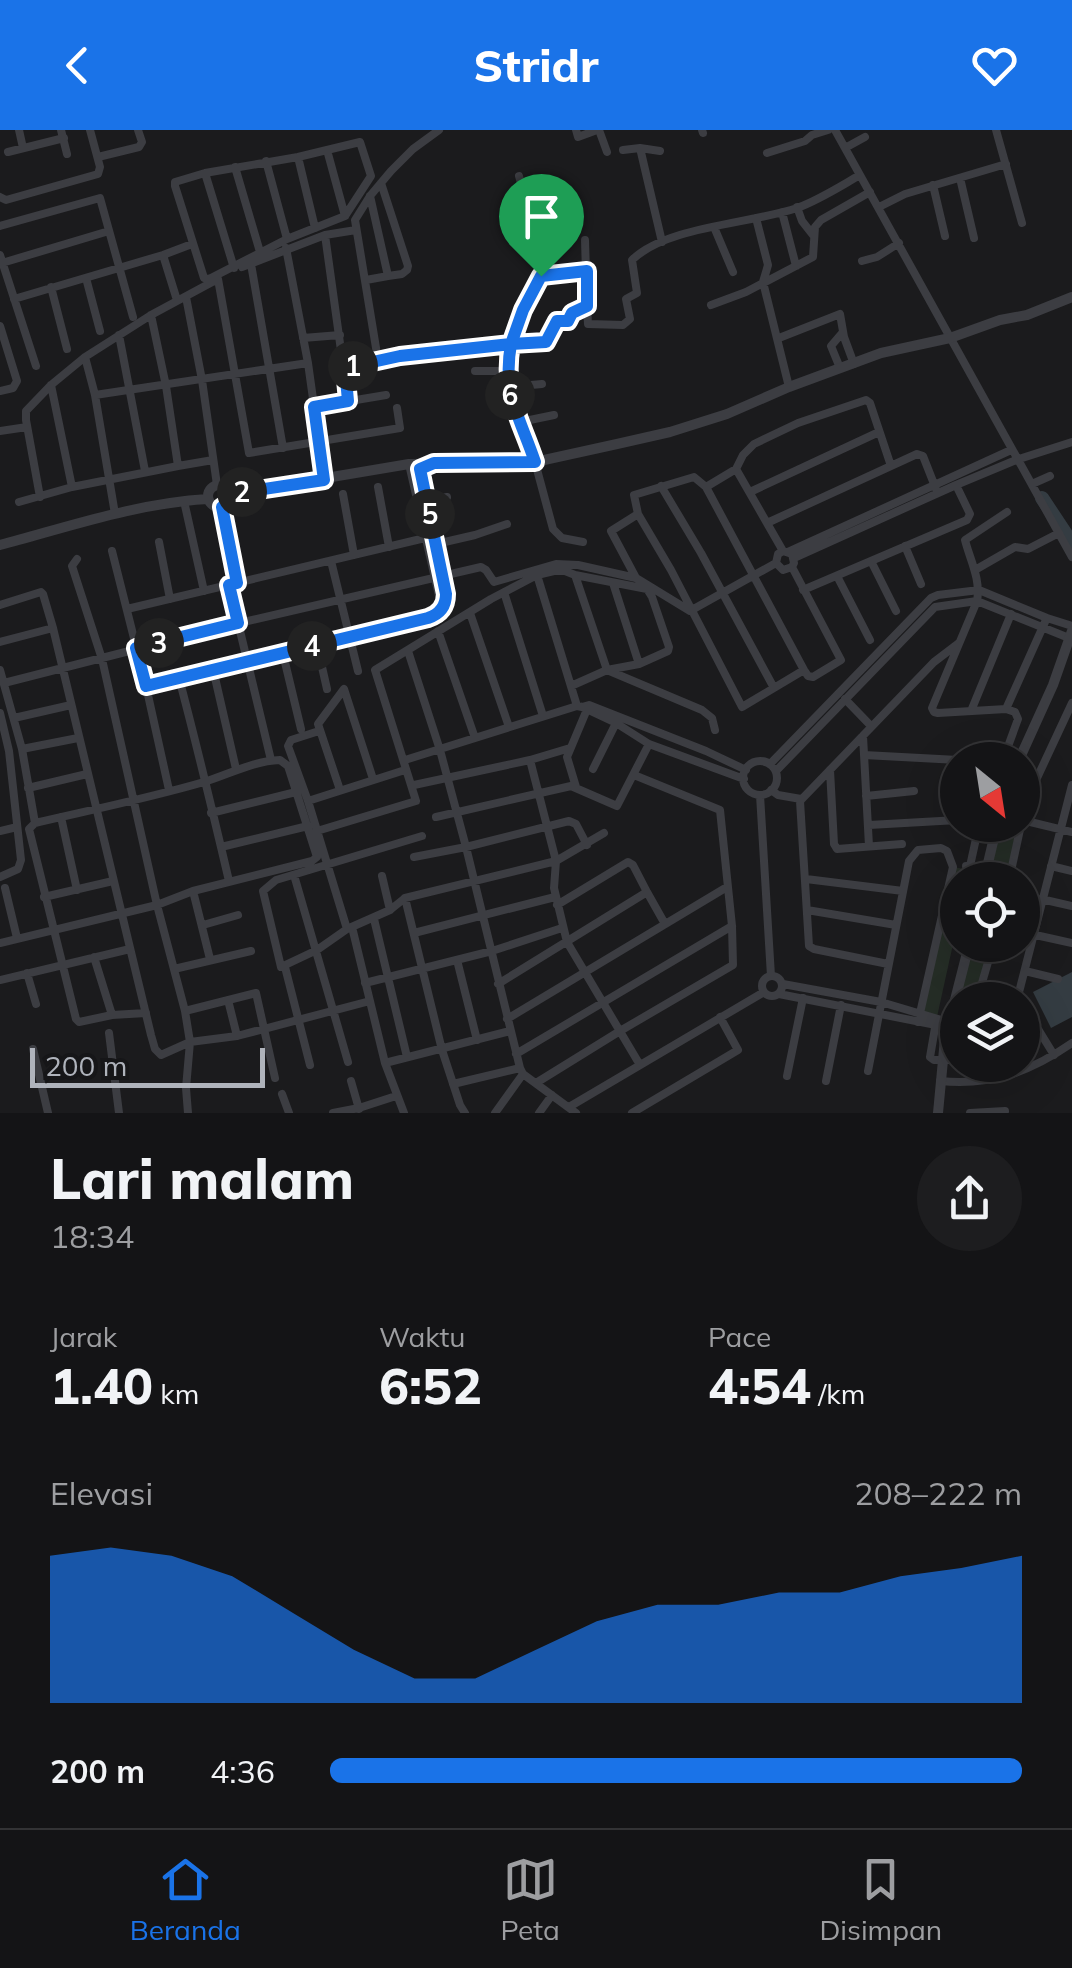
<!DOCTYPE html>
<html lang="id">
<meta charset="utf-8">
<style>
body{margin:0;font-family:Mulish,sans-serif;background:#1d1d1f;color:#f1f3f6;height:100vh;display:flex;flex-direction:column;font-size:38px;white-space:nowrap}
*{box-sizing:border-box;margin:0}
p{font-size:32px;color:#9d9ea1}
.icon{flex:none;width:55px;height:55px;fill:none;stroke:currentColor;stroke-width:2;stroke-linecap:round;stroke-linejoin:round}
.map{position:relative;height:983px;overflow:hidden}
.details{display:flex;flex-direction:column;background:#141416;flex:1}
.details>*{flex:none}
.needle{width:65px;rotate:150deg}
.controls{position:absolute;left:940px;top:612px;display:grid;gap:20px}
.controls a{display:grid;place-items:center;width:100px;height:100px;border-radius:50%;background:#141416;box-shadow:0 10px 40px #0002,0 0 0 2px #333335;font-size:50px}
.scale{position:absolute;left:30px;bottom:25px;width:235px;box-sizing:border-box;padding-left:10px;border:5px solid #afb3bb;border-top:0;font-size:28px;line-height:35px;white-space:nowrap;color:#afb3bb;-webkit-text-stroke:8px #161618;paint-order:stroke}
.pin{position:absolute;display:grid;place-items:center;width:85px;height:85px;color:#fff;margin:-102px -42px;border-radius:50% 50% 50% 0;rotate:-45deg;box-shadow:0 0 10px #0007}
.pin .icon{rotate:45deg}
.km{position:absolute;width:50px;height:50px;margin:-25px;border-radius:50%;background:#222;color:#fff;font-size:28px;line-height:50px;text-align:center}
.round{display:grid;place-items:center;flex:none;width:105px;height:105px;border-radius:52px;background:#1d1d1f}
.overview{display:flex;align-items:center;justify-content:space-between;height:170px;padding:0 50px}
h1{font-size:55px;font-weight:800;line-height:75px}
.stats{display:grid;grid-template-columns:repeat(3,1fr);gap:15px;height:170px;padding:10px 50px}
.stats div{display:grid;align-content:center}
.stats b{font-size:50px;font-weight:800}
.stats small{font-size:28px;font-weight:400}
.stats p{font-size:28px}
.chart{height:280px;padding:20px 50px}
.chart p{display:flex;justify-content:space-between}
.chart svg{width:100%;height:180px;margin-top:10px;fill:#1a73e8;opacity:.7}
ul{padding:0 50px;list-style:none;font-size:32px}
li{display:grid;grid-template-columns:160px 120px 1fr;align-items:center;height:75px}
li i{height:25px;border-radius:12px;background:#1a73e8}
header{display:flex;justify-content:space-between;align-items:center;height:130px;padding:0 50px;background:#1a73e8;color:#fff;font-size:45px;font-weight:800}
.menu{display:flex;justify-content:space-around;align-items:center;height:140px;border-top:2px solid #333335;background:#141416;font-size:28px;color:#9d9ea1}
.menu a{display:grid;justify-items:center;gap:5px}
.menu .selected{color:#1a73e8}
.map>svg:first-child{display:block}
.green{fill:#252d26}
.water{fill:#343c42}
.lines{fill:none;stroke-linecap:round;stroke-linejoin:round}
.river{stroke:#343c42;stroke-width:14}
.minor{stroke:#3c3d42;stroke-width:8}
.tertiary{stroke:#3c3d42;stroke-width:10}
.route-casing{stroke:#fff;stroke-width:20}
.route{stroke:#1a73e8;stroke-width:12}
</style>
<header><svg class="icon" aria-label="back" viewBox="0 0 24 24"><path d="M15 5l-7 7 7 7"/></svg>Stridr<svg class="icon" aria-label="heart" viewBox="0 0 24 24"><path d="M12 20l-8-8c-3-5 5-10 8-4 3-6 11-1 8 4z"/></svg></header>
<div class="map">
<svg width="1072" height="983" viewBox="0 0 1072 983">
<rect width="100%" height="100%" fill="#1b1b1d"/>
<path class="green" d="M997 695H1021L1009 750H984Z
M953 737 970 740 968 750H958L957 796 937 887 921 883Z
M969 815 992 818 977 870 955 867Z"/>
<path class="water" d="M1072 842V887L1051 898 1033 862Z"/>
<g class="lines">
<path class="river" d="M1042 368 1072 413"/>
<path class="minor" d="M19 0 23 18
M61 0 67 24
M576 0 578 7 597 0
M599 0 607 22
M702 0 703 3
M835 0 1072 427
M996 0 1022 93
M360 12 371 46 345 86 287 109 209 149 204 148 175 56V52L205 43 298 27Z
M640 18 660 21
M845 18 865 7
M327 20 345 86
M623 20 640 18 662 112
M8 22 64 8
M767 23 805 11 812 5 828 0
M98 27 139 17 142 12 138 0
M298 27 315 98
M266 31 287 109
M235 37 260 122
M205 43 234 138
M519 46 543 134 541 145 523 180 511 214 508 241 510 265 535 332 553 399 562 408 583 412
M960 48 974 108
M381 53 408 136 407 140 402 144 388 146
M933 55 945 106
M0 67 6 70 98 44 100 37 90 0
M797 77 802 91 813 105
M879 77 905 64 1006 34
M782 82 796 136
M756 88 768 135 763 152 789 257
M0 96 100 68 133 187
M714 97 733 142
M325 105 348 271
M585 110 587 176
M286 118 308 233 325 355
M0 125 36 236
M163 125 176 167
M862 131 877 127 899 113
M2 133 109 101
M251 134 283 318
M242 137 325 105 356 100
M541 145 587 141
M86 148 100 201
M218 149 249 323 400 298 397 278
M366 150 388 146 370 66
M51 157 67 219
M186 167 202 250 217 355
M14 169 163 125 192 114
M711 175 746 162 813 127 815 97 821 90 870 62
M0 196 17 251 13 258 0 261
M119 205 145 341
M303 208 340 205
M779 208 840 184 844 207 854 234
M85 227 95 265 115 384
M378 230 355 90 370 66 391 41 413 19 439 0
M345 238 400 226 546 212 557 191H567L572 183 587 176 588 194 623 195 630 189 626 169 637 163 632 130C667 96 750 94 797 78 819 70 839 57 860 45
M840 238 831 216 843 202
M475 241H508
M51 255 72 357
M509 257 542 254
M95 265 308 233
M314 277 386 265
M520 292 554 285
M0 301 27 297
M409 334 442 479
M178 336 213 330
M736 339 783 421
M1032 354 1050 346
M661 356 701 423 774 558
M378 357 389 417
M706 357 736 339 743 325 754 314 798 293 866 270 870 273 891 336
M750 362 879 302
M343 364 354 425
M40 367 26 290V281L51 255 85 227 151 185 216 150
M184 371 204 461
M427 371 447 367
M19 372 72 357 178 336 166 256 151 185
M222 377 237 453
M767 393 917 324 923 326 936 359
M159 412 170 469
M436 414 475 405 507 394
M905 416 921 454
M112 421 146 556 169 660
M788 422 1011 320
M794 428 956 355 1016 330 1072 312
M77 429 72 436 102 529 157 775 185 881 190 912 186 958 188 983
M331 431 358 541
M871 431 896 481
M792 437 783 440 776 433 778 424 783 421 792 424 794 433 792 437 841 530 813 547 808 546 804 540 706 357 694 347 634 365 638 384 671 440 742 577 804 540
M975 440 1015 417 1028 419 1059 403
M537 445 577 576
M837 446 870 510
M636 448 611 401 638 384
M613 453 639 534
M229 455 271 630
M803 460 967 390 970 384 956 355
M504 462 543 586
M0 475 41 462 43 464 53 498 151 905 155 919 161 925 190 912 237 906 370 871
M127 479 425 408 435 407
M470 483 509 597
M438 501 475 608
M0 512 53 498
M317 515 327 559
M408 521 440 620 466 717 520 938 523 944 576 983
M283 524 301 599
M213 539 236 639
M0 540 22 619 35 693 29 699 76 889 79 892 112 885 146 883
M179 548C197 616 213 683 229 751
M4 553 239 493 481 437 486 440 494 452 556 434 578 435 636 448 690 481 776 433
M146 556 283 524 439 483 446 471V464L418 333
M571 556 607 540 639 534 668 521 669 517 652 467 647 459 575 445 607 540 702 580 712 588 715 600
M845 569 871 596
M582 577 616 593 649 614 744 649
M1006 579 1045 492
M971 581 1011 484
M0 583 9 621 21 730 18 739 0 747
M14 588 71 575
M319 601 291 610 288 616 308 671 347 799
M863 606 869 716
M22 619 78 608
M864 625 958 630
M405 630 577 576 582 577 589 575 706 621 746 640
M530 630 556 731 554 758 567 812 640 935
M1003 630 1018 589 1015 582 1006 579 938 583 934 582 932 578 977 471C981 449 970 430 965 410L1007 382
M743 648a17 17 0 1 1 34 0a17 17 0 1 1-34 0Z
M770 634 931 468 938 465 979 460 1047 488 1072 496
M593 639 616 593
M830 640 834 714 837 719 902 714
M776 641 935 477 977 471 1069 508
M414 655 530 630 570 618
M576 657 567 627 588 577
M28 658 87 644
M340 660 318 594 344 559 373 649
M771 660 778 665 801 669
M760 665 771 846
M866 666 914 661
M308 671 405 640
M211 683 296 662
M61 687 77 760
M436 687 571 656 617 676 649 614
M1022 690 1037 648 1072 573
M1022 690 1072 702
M869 695 958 690
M0 701 17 697
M317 701 416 671 375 540 491 469 537 445 554 441H565L575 445
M422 706 276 750 263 761 281 837 317 820 347 799 390 780 405 768 556 731 604 703
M221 717 308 696
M414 727 466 717 569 691 576 694 587 715
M966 736H970L979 695
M1051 736 1072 741
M294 745 348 932
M382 746 390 780
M806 749 903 761
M1009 750 1021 695
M5 758 17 808
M193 761 210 829
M44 767 113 751
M405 768 442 920 460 975 465 983
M1041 769 1072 776
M557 775 628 732 633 735 647 762
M807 780 896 795
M374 789 407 927
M203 795 238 785
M352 797 385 933 404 983
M1022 802 1072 813
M414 803 555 767
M0 813 157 775 193 761 312 731 317 727 288 636 280 630C253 631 230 644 204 652 149 668 91 680 35 693
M94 827 112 885
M457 830 477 910
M888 834 814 819 809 816 800 671 934 532 959 513
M285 837 310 935
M174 839 251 821
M1025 841 1058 849
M27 843 36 874
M762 856a10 10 0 1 1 20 0a10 10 0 1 1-20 0Z
M0 850 130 819
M365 853 492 821 562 798
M498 854 647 762 665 794
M783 854 881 872 958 895
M779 864 936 895 948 893
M228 870 237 906
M977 870 993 815
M1017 870 1072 655
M185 881 256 863 275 948
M507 889 727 757
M936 892 930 927 934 930H958
M109 903 119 983
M1022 905 1033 899H1038L1054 925
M33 919 48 983
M516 924 732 796
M385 933 510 901
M868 941 909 731 918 720 941 718 947 721 953 737 918 892
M787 946 803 868
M351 951 359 979
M826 951 841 875
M940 951C992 956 1030 942 1072 913
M536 953 620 901 733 835 732 796 720 680 634 645
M453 954 520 938
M282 964 289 983
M569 977 764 862
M333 983 359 978 396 966
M495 983 523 944
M539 983 552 965
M632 983 738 920 720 887
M970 983 1005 981"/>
<path class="tertiary" d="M208 366a11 11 0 1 1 22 0a11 11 0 1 1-22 0Z
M231 364 409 334 535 332 617 314 670 302 727 284 789 257 881 223 950 208 1000 190 1027 185 1072 167
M0 415C68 397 137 373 208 369
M1019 630 1053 555 1072 501
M984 750 997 695
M938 983 945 909 969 815"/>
</g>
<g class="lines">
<g class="route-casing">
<path id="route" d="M541 146 523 180 511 214 400 226 345 238 348 271 314 277 324 350 231 364 228 373 222 377 237 453 229 455 238 493 136 518 146 556 428 488C440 484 446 476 446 464L420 339 434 333 535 332C520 287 502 264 511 214L546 212 557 191H568L572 183 587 176V141L541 146"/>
</g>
<use href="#route" class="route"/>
</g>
</svg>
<div class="controls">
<a><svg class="needle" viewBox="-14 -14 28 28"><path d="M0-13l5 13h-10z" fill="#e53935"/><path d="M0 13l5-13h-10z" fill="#9d9ea1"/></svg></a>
<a><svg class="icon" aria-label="locate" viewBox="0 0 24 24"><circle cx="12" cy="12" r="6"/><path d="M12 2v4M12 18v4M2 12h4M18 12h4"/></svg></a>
<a><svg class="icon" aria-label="layers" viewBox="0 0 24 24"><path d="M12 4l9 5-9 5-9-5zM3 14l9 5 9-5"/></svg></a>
</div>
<div class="scale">200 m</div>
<div class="pin" style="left:541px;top:146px;background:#1e9e55"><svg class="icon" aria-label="arrive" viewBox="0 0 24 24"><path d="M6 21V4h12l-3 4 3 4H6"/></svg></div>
<b class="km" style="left:353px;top:236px">1</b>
<b class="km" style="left:242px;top:362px">2</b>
<b class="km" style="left:159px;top:513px">3</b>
<b class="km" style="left:312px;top:516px">4</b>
<b class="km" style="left:430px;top:384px">5</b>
<b class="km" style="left:510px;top:265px">6</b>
</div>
<section class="details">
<div class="overview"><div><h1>Lari malam</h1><p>18:34</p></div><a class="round"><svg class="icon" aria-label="share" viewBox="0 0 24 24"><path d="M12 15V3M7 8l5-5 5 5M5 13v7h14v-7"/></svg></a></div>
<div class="stats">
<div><p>Jarak</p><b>1.40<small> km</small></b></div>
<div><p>Waktu</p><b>6:52</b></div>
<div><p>Pace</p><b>4:54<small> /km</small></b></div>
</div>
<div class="chart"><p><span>Elevasi</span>208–222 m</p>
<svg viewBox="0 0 160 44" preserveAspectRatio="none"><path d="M0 44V8L10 6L20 8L30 13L40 22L50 31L60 38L70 38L80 31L90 24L100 20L110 20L120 17L130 17L140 13L150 11L160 8V44z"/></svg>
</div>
<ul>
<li><b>200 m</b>4:36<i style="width:100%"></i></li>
</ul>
</section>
<nav class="menu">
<a class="selected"><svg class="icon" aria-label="home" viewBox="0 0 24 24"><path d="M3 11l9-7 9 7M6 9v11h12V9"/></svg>Beranda</a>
<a><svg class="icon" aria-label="map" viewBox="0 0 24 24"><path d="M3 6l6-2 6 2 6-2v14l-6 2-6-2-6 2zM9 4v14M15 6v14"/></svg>Peta</a>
<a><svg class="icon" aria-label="saved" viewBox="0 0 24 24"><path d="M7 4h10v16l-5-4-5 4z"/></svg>Disimpan</a>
</nav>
